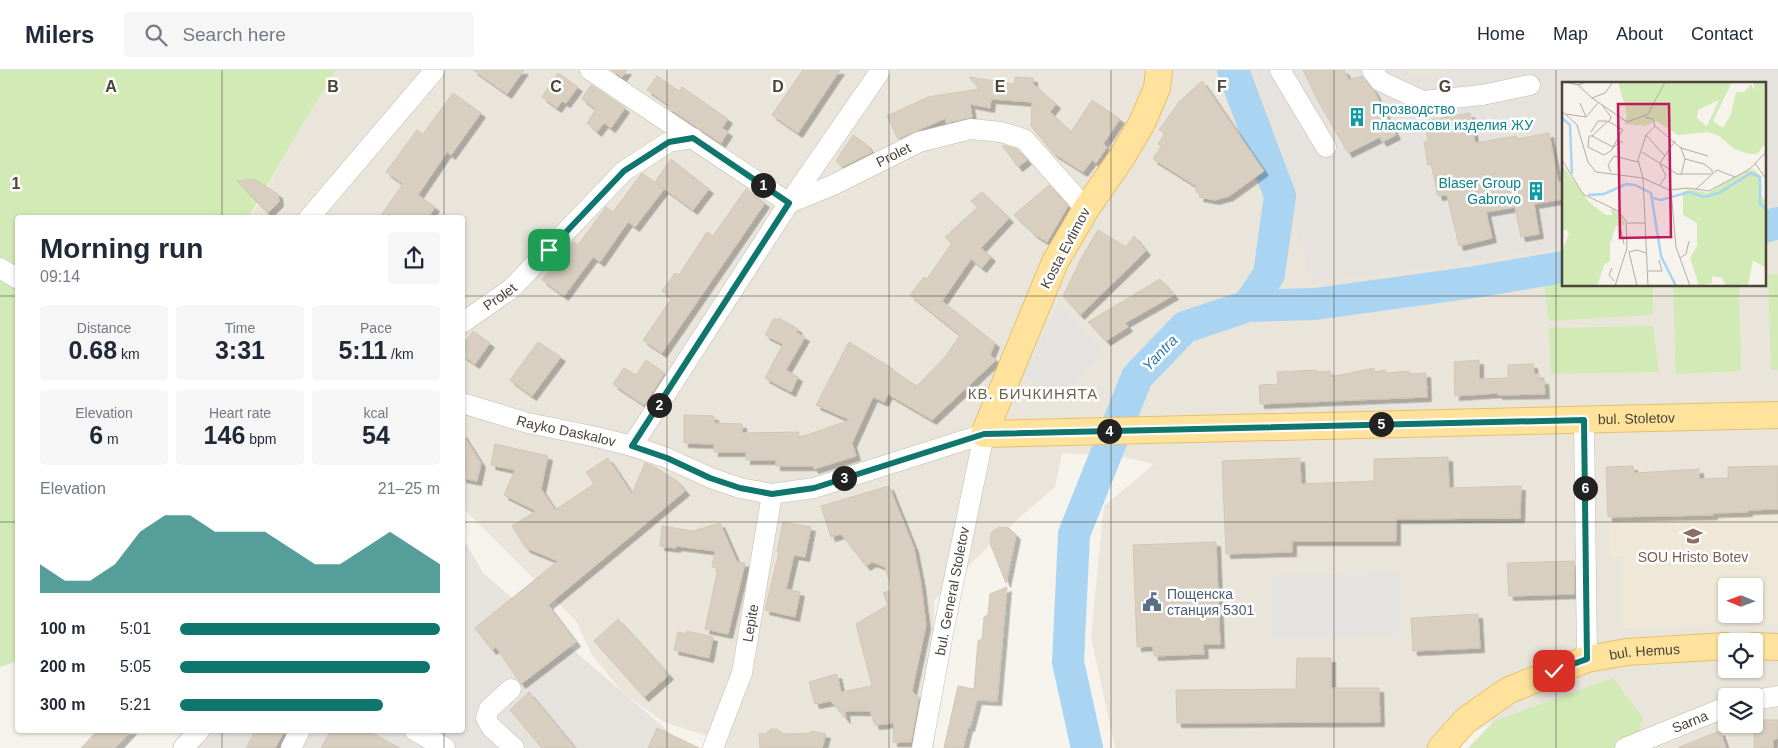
<!DOCTYPE html>
<meta charset="utf-8">
<style>
body{margin:0;font-family:Helvetica,sans-serif;background:#f6f6f7;color:#1f2937;height:100vh;display:flex;flex-direction:column;font-size:19px;white-space:nowrap}
*{box-sizing:border-box;margin:0}
p{font-size:16px;color:#747a83}
.icon{flex:none;width:28px;height:28px;fill:none;stroke:currentColor;stroke-width:2;stroke-linecap:round;stroke-linejoin:round}
.map{position:relative;flex:1;overflow:hidden}
.sheet{position:absolute;left:15px;top:145px;width:450px;height:518px;display:flex;flex-direction:column;background:#fff;border-radius:5px;box-shadow:0 1px 4px #0004}
.sheet>*{flex:none}
.needle{width:32px;rotate:271deg}
.controls{position:absolute;left:1718px;top:508px;display:grid;gap:10px}
.controls a{display:grid;place-items:center;width:45px;height:45px;border-radius:5px;background:#fff;box-shadow:0 1px 4px #0004;font-size:25px}
.pin{position:absolute;display:grid;place-items:center;width:42px;height:42px;color:#fff;margin:-21px;border-radius:10px;box-shadow:0 2px 8px #0006}
.km{position:absolute;width:25px;height:25px;margin:-12px;border-radius:50%;background:#222;color:#fff;font-size:14px;line-height:25px;text-align:center}
.round{display:grid;place-items:center;flex:none;width:52px;height:52px;border-radius:5px;background:#f6f6f7}
.summary{display:flex;align-items:center;justify-content:space-between;height:85px;padding:0 25px}
h1{font-size:28px;font-weight:700;line-height:38px}
.stats{display:grid;grid-template-columns:repeat(3,1fr);gap:8px;height:85px;padding:5px 25px}
.stats div{display:grid;align-content:center;border-radius:5px;background:#f6f6f7;text-align:center}
.stats b{font-size:25px;font-weight:700}
.stats small{font-size:14px;font-weight:400}
.stats p{font-size:14px}
.chart{height:140px;padding:10px 25px}
.chart p{display:flex;justify-content:space-between}
.chart svg{width:100%;height:90px;margin-top:5px;fill:#0f766e;opacity:.7}
ul{padding:0 25px;list-style:none;font-size:16px}
li{display:grid;grid-template-columns:80px 60px 1fr;align-items:center;height:38px}
li i{height:12px;border-radius:6px;background:#0f766e}
header{display:flex;align-items:center;gap:30px;box-sizing:border-box;height:70px;padding:0 25px;background:#fff;border-bottom:1px solid #e0e1e3}
header strong{font-size:24px}
nav{display:flex;gap:28px;margin-inline-start:auto;font-size:18px}
.search{width:350px;height:45px;background:#f6f6f7;display:flex;align-items:center;gap:12px;box-sizing:border-box;padding:0 18px;border-radius:5px;color:#747a83;font-size:19px}
.map>svg:first-child{display:block}
.residential{fill:#eae5da;fill-rule:evenodd}
.industrial{fill:#e6e2dd}
.education{fill:#efe8d6;fill-rule:evenodd}
.green{fill:#d2eab5}
.parking{fill:#e5e3e0}
.lines{fill:none;stroke-linecap:round;stroke-linejoin:round}
.river{stroke:#a9d4f2;stroke-width:32}
.building{fill:#d8cfc1;stroke:#d3c7b4;filter:url(#shadow)}
.minor-casing{stroke:#c2bbae;stroke-width:21}
.major-casing{stroke:#e6c16a;stroke-width:28}
.minor{stroke:#fff;stroke-width:20}
.major{stroke:#ffe39c;stroke-width:26}
.route-casing{stroke:#fff;stroke-width:10}
.route{stroke:#0f766e;stroke-width:6}
.grid{fill:none;stroke:#4b4439;stroke-width:1;stroke-opacity:0.55}
.labels{text-anchor:middle;stroke-width:5;stroke-linejoin:round;paint-order:stroke}
.culture-label{font-size:14px;fill:#0d838f;stroke:#fff;text-anchor:start}
.street-label{font-size:14px;fill:#4b4439;stroke:#fff}
.education-label{font-size:14px;fill:#785e54;stroke:#fff}
.service-label{font-size:14px;fill:#4e5e75;stroke:#fff;text-anchor:start}
.water-label{font-size:15px;font-style:italic;fill:#2e7ab2;stroke:#fff}
.neighbourhood-label{font-size:15px;letter-spacing:1px;fill:#6e6250;stroke:#fff}
.inset-river{fill:none;stroke:#a9d4f2;stroke-width:2.5}
.inset-road{fill:none;stroke:#b2ada4;stroke-width:1}
.view{fill:#c2185b;fill-opacity:0.15;stroke:#c2185b;stroke-width:2.5}
.inset-edge{fill:none;stroke:#4b4439;stroke-width:2.5}
.grid-label{font-size:16px;text-anchor:middle;font-weight:bold;fill:#4b4439;stroke:#fff;stroke-width:5;stroke-linejoin:round;paint-order:stroke}
</style>
<header>
<strong>Milers</strong>
<div class="search"><svg class="icon" aria-label="search" viewBox="0 0 24 24"><circle cx="10" cy="10" r="6"/><path d="M15 15l6 6"/></svg>Search here</div>
<nav><a>Home</a><a>Map</a><a>About</a><a>Contact</a></nav>
</header>
<div class="map">
<svg width="1778" height="678" viewBox="0 0 1778 678">
<defs>
<filter id="shadow"><feDropShadow dx="4.5" dy="4.5" stdDeviation="0" flood-color="#0004"/></filter>
</defs>
<rect width="100%" height="100%" fill="#f6f3ec"/>
<path class="residential" d="M336 0H1778V678H1633L1494 651 1446 678H1115L1091 567 1104 436 1154 394 1124 387 1062 383 1055 417 1001 464 934 530V678H719L717 669 664 652 623 623 592 585 576 551 463 438 462 148H250L298 62ZM1563 14H1764V215H1563ZM1726 516H1754V544H1726ZM1726 571H1754V599H1726ZM1726 626H1754V654H1726Z"/>
<path class="industrial" d="M1259 0H1403L1423 7 1458 0H1778V136L1764 139V14H1563V177L1449 196 1311 213 1257 5Z
M463 468 483 503 688 678H196L210 660H462Z"/>
<path class="education" d="M1633 396 1634 402 1699 399V408L1711 409 1728 408 1778 396V554L1622 558 1623 486H1610L1606 397ZM1726 516H1754V544H1726Z"/>
<path class="green" d="M0 0H336L298 62 249 147 18 148V591L0 597Z
M1768 204H1778V300H1771Z
M1563 213V215H1653V245L1549 251 1544 214Z
M1673 215H1739L1741 301 1676 304Z
M1653 256 1659 302 1551 304 1549 258Z
M1613 608 1643 648 1633 678H1468L1494 651Z"/>
<path class="parking" d="M1059 235 1107 283 1054 334 1033 312 1023 305Z
M1399 502 1401 565 1271 569V505Z"/>
<g class="lines">
<path class="river" d="M1233 0 1280 126 1269 204 1248 236
M1764 157 1778 153
M1087 678 1068 592 1074 464 1137 307 1185 257 1248 236 1315 234 1475 212 1563 197"/>
</g>
<path class="building" d="M473 0H524L507 24Z
M611 0H627L622 7Z
M803 0H840L798 63 772 45Z
M1303 0H1344L1349 10 1362 6 1374 21 1396 65 1382 72 1380 67 1348 83 1317 29Z
M558 3 578 17 566 33 562 31 557 38 542 27Z
M657 6 679 21 682 17 728 49 722 58 728 62 721 73 667 37 669 35 647 20Z
M969 7 1015 14V7L1033 8V14L1056 34 1050 42 1071 62 1092 30 1120 49 1103 74 1107 77 1096 93 1092 90 1083 102 1053 83 1031 56 1032 32 991 29 990 38 970 34 972 47 946 53V48L898 69 887 46 928 27 979 19Z
M1202 11 1264 101 1229 126 1215 130 1199 127 1200 124 1196 122V116L1153 89 1161 76 1158 74 1165 63 1159 60 1179 32Z
M591 15 625 38 611 58 604 53 597 62 587 53 596 39 582 29Z
M453 23 481 43 451 85 447 82 418 125 435 137 428 148H379L403 114 386 102 417 60 423 64Z
M1470 43 1475 73 1516 66 1517 69 1549 63 1558 112 1563 111V129L1534 134 1539 164 1521 167 1515 137 1486 142 1492 168 1459 176 1447 125 1438 126 1431 94 1428 95 1424 72 1428 71 1424 51Z
M853 65 866 74 872 82 842 97 836 91Z
M1002 75 1017 79 1027 90 1018 97Z
M671 89 709 119 693 140 655 112Z
M642 103 664 119 635 157 628 152 600 192 593 187 564 226 542 210 573 172 578 175 606 137 613 142Z
M254 109 278 124 279 132 268 143 237 111Z
M1049 115 1068 136 1047 172 1034 164 1014 145Z
M746 119 765 133 662 283 643 270 672 228 662 221 675 203 679 205 707 162 713 166Z
M982 122 1009 148 981 178 991 187 982 198 971 189 942 231 995 273 990 285 996 290 932 350 888 324 884 332 873 327 852 373 856 386 814 399 813 396H776V390H746V382H714V374L684 373V345L714 346V353L742 354V363L799 362 798 368 850 350 816 335 849 272 893 299 892 300 917 316 945 287 960 265 910 225 924 207 927 209 952 173 945 167 978 137 971 131Z
M1098 160 1126 177 1134 166 1146 181 1080 245 1063 226 1083 185Z
M1160 209 1174 225 1125 253 1128 257 1106 271 1088 252Z
M774 248 778 250 779 248 798 259 796 262 805 267 786 300 798 307 791 322 765 308 783 274 765 265Z
M473 261 490 273 475 294 462 285V276Z
M538 272 561 287 532 326 510 310Z
M646 290 665 303 644 335 613 314 624 298 636 305Z
M1479 290V309L1508 308V295L1533 294 1534 304H1539V310H1544L1545 324 1498 325V323L1455 326 1454 292Z
M1374 298V302L1385 300V303L1409 301V304L1426 303 1427 327 1260 334 1259 315 1278 314 1277 302 1317 300V302L1330 301V307Z
M462 363 481 393 477 411 462 408Z
M495 374 548 386 541 419 555 440 594 414 586 402 608 388 632 424 645 393 653 396 677 411 685 421 548 535 576 572 521 614 496 577 492 580 475 558 558 491 526 478 512 456 536 441 504 425 515 400 491 395Z
M1448 387 1449 418 1521 416 1520 448 1396 449V471H1292V482L1226 484 1222 391 1300 388 1301 414 1374 411V389Z
M1633 396 1634 403 1699 399V409L1728 408V397L1778 396V439L1748 440V442L1713 443V445L1608 447 1606 397Z
M889 416 914 478 921 514 926 555 912 621 919 628 911 672H893L894 653 875 655 870 641H845L846 649 831 631 815 634 809 612 837 604 841 622 872 616 856 554 888 535 883 523 892 520 885 497 872 492 866 496 841 464 831 467 821 436Z
M783 452 811 457 805 487 794 485 786 519 800 522 795 547 765 540 779 482H777Z
M720 453 737 492 745 493 728 564 705 559 718 498 712 497 715 481 677 476 676 478 660 476 662 456 693 461Z
M999 457 1009 458 1016 465 1006 513 990 473 991 463Z
M1216 472 1220 574H1203L1204 584 1154 586 1153 576 1137 577 1133 475Z
M1574 491V524L1509 526 1507 493Z
M1007 517 997 631 977 630 970 657H968L963 678H944L958 616 974 619 978 571 982 569 984 547 988 545 990 524Z
M1478 544 1480 578 1413 581 1411 548Z
M618 549 669 605 644 627 594 571Z
M687 561 713 567 709 588 674 580 678 562 687 564Z
M1297 588H1331V618H1379L1380 652 1177 653 1176 620 1296 619Z
M529 622 575 678H542L510 640Z
M1754 650H1778L1777 669H1773V678H1754Z
M657 658 699 678H648Z
M771 659H777L783 664 811 663V661L826 664 822 678H760L759 664H765Z
M98 660H132L115 678H81Z
M256 660H285L275 678H246Z
M331 660H366L400 678H321Z
M1720 661 1726 678H1679V677Z"/>
<g class="lines">
<g class="minor-casing">
<g id="minor">
<path d="M590 0 789 133"/>
<path d="M1280 0 1326 77"/>
<path d="M1372 0 1380 11 1423 31 1482 25 1530 15"/>
<path id="s1" d="M789 133 833 115 919 72 971 59 1001 62 1024 69 1086 139"/>
<path d="M309 148 435 0"/>
<path d="M0 198 18 209"/>
<path id="s2" d="M462 253 511 219 624 101 669 72 693 68"/>
<path id="s3" d="M462 333 528 353 592 366 632 376 667 388 711 408 740 418 772 424 814 418 984 364 944 558 922 678"/>
<path d="M1584 349 1587 589"/>
<path d="M632 376 789 133 881 0"/>
<path d="M511 619 489 639 486 648 491 657 514 678"/>
<path d="M1754 630 1778 626"/>
<path d="M414 660 445 678"/>
<path d="M183 678 200 660"/>
<path d="M291 678 300 660"/>
<path id="s4" d="M713 678 742 603 772 424"/>
<path id="s5" d="M1625 678 1726 637"/>
</g>
</g>
<g class="major-casing">
<g id="major">
<path id="s6" d="M1159 0 1157 18 1142 53 1122 87 1086 139 1055 192 984 364 1778 345"/>
<path d="M1754 576 1778 577"/>
<path id="s7" d="M1441 678 1466 650 1509 620 1587 589 1627 582 1726 576"/>
</g>
</g>
<use href="#minor" class="minor"/>
<use href="#major" class="major"/>
</g>
<g class="lines">
<g class="route-casing">
<path id="route" d="M549 180 624 101 669 72 693 68 789 133 632 376 667 388 710 408 740 418 772 424 814 418 984 364 1584 350 1587 589 1554 601"/>
</g>
<use href="#route" class="route"/>
</g>
<path class="grid" d="M222 0V148M444 0V148M667 0V678M889 0V678M1111 0V678M1334 0V678M1556 0V678M0 226H18M462 226H1778M0 452H18M462 452H1778M222 660V678M444 660V678"/>
<defs>
<g id="building-bare" transform="scale(1.5)"><path d="M-4-6H4V6H1V3H-1V6H-4ZM-2.5-4.3h1.7v1.8h-1.7ZM.8-4.3h1.7v1.8H.8ZM-2.5-1h1.7V.8h-1.7ZM.8-1h1.7V.8H.8Z" fill="#0f9aa8" stroke="#fff" stroke-width="2.5" paint-order="stroke"/></g>
<g id="school-bare" transform="scale(1.5)"><path d="M0-5L7-2L0 1L-7-2ZM-4 1L0 2.5L4 1V4Q0 6-4 4Z" fill="#8d6e63" stroke="#fff" stroke-width="2.5" paint-order="stroke"/></g>
<g id="civic-bare" transform="scale(1.5)"><path d="M-.6-6.5H3V-4.5H.6V-3L4-1V1h2V6H-6V1h2V-1L-.6-3ZM-1.2 2.5V6h2.4V2.5Z" fill="#5c6f8a" stroke="#fff" stroke-width="2.5" paint-order="stroke"/></g>
</defs>
<g fill-rule="evenodd">
<use href="#building-bare" x="1357" y="47"/>
<use href="#building-bare" x="1536" y="121"/>
<use href="#school-bare" x="1693" y="466"/>
<use href="#civic-bare" x="1152" y="532"/>
</g>
<g class="labels">
<g class="culture-label">
<text x="1372" y="44">Прозводство<tspan x="1372" dy="16">пласмасови изделия ЖУ</tspan></text>
<text x="1521" y="118" text-anchor="end">Blaser Group<tspan x="1521" dy="16">Gabrovo</tspan></text>
</g>
<g class="street-label">
<text dy="5" stroke="none"><textPath href="#s1" startOffset="115">Prolet</textPath></text>
<text transform="translate(1065 178) rotate(-62)" y="5">Kosta Evtimov</text>
<text dy="5" stroke="none"><textPath href="#s2" startOffset="46">Prolet</textPath></text>
<text dy="5" stroke="none"><textPath href="#s6" startOffset="1059">bul. Stoletov</textPath></text>
<text dy="5" stroke="none"><textPath href="#s3" startOffset="108">Rayko Daskalov</textPath></text>
<text transform="translate(952 521) rotate(-79)" y="5">bul. General Stoletov</text>
<text dy="5" stroke="none"><textPath href="#s4" startOffset="131">Lepite</textPath></text>
<text dy="5" stroke="none"><textPath href="#s7" startOffset="232">bul. Hemus</textPath></text>
<text dy="5" stroke="none"><textPath href="#s5" startOffset="70">Sarna</textPath></text>
</g>
<g class="education-label">
<text x="1693" y="492">SOU Hristo Botev</text>
</g>
<g class="service-label">
<text x="1167" y="529">Пощенска<tspan x="1167" dy="16">станция 5301</tspan></text>
</g>
<g class="water-label">
<text transform="translate(1160 283) rotate(-46)" y="5">Yantra</text>
</g>
<g class="neighbourhood-label">
<text x="1033" y="329">КВ. БИЧКИНЯТА</text>
</g>
</g>
<g transform="translate(1562 12)">
<rect width="204" height="204" fill="#f6f3ec"/>
<path d="M56 0H170L151 39 161 46 169 32 174 10H182L189 2 194 10 191 0H204V61L195 72H187L172 67 157 54 146 50 116 53 94 39 84 44 63 42 65 32ZM157 18 145 44 142 42 135 36 136 28ZM0 83 28 121 44 133H51L48 128 51 127 60 134 63 143 54 144 48 162V179L42 183 36 202 33 204H0V170L7 152 5 148H0ZM192 88 199 94V113L204 120V186L191 178 186 204H164L160 196 150 194V201L137 204 128 176 135 164V141L121 133V110L127 107 146 111 184 89Z" fill="#d2eab5" fill-rule="evenodd"/>
<path class="inset-river" d="M0 36 8 43 10 92M26 113 42 112 64 102 73 103 89 111 99 174 114 204M91 116 99 118 127 110 142 115 157 111 189 91 198 95V122L204 127"/>
<path class="inset-road" d="M3 0 16 3 24 0M16 3 30 16 43 11 51 0M30 16 65 40 86 32 103 0M18 21 24 35M40 23 49 35 47 40M0 29 15 43 26 80 34 90 81 96 76 78 84 53 93 44 119 66 123 77 119 93M4 32 24 35 36 21M83 35 91 37 93 44M0 47V66M29 50 36 39H45M84 53 103 74M30 54 46 39 61 48 60 49 51 65 50 68 42 73 26 65 27 54H30L51 65H52L58 59 61 61M119 66 146 74M80 70 115 92H149M123 77 142 82 150 88V91M0 78 21 112 56 129 64 139 65 166 53 204M98 81 113 59M193 81 204 97M49 90 46 83 52 74 76 80M98 103 104 94 98 82M134 107 155 88 173 95M109 109 114 165 128 204M65 141H83M58 144 62 162M118 176 124 172 127 159M50 186 47 193 52 199M86 189H100L97 178M75 204 67 170 75 168 84 171M86 204 81 96 107 108 126 106 147 109 188 87 204 70"/>
<path class="view" d="M56 22H107L109 155 58 156Z"/>
<rect width="204" height="204" class="inset-edge"/>
</g>
<g class="grid-label">
<text x="111" y="22">A</text>
<text x="333" y="22">B</text>
<text x="556" y="22">C</text>
<text x="778" y="22">D</text>
<text x="1000" y="22">E</text>
<text x="1222" y="22">F</text>
<text x="1445" y="22">G</text>
<text x="16" y="119">1</text>
</g>
</svg>
<div class="controls">
<a><svg class="needle" viewBox="-14 -14 28 28"><path d="M0-13l5 13h-10z" fill="#e53935"/><path d="M0 13l5-13h-10z" fill="#747a83"/></svg></a>
<a><svg class="icon" aria-label="locate" viewBox="0 0 24 24"><circle cx="12" cy="12" r="6"/><path d="M12 2v4M12 18v4M2 12h4M18 12h4"/></svg></a>
<a><svg class="icon" aria-label="layers" viewBox="0 0 24 24"><path d="M12 4l9 5-9 5-9-5zM3 14l9 5 9-5"/></svg></a>
</div>
<div class="pin" style="left:549px;top:180px;background:#1e9e55"><svg class="icon" aria-label="arrive" viewBox="0 0 24 24"><path d="M6 21V4h12l-3 4 3 4H6"/></svg></div>
<div class="pin" style="left:1554px;top:601px;background:#d93025"><svg class="icon" aria-label="check" viewBox="0 0 24 24"><path d="M5 12l5 5 9-10"/></svg></div>
<b class="km" style="left:763px;top:115px">1</b>
<b class="km" style="left:659px;top:335px">2</b>
<b class="km" style="left:844px;top:408px">3</b>
<b class="km" style="left:1109px;top:361px">4</b>
<b class="km" style="left:1381px;top:354px">5</b>
<b class="km" style="left:1585px;top:418px">6</b>
<section class="sheet">
<div class="summary"><div><h1>Morning run</h1><p>09:14</p></div><a class="round"><svg class="icon" aria-label="share" viewBox="0 0 24 24"><path d="M12 15V3M7 8l5-5 5 5M5 13v7h14v-7"/></svg></a></div>
<div class="stats">
<div><p>Distance</p><b>0.68<small> km</small></b></div>
<div><p>Time</p><b>3:31</b></div>
<div><p>Pace</p><b>5:11<small> /km</small></b></div>
</div>
<div class="stats">
<div><p>Elevation</p><b>6<small> m</small></b></div>
<div><p>Heart rate</p><b>146<small> bpm</small></b></div>
<div><p>kcal</p><b>54</b></div>
</div>
<div class="chart"><p><span>Elevation</span>21–25 m</p>
<svg viewBox="0 0 160 44" preserveAspectRatio="none"><path d="M0 44V30L10 38L20 38L30 30L40 14L50 6L60 6L70 14L80 14L90 14L100 22L110 30L120 30L130 22L140 14L150 22L160 30V44z"/></svg>
</div>
<ul>
<li><b>100 m</b>5:01<i style="width:100%"></i></li>
<li><b>200 m</b>5:05<i style="width:96%"></i></li>
<li><b>300 m</b>5:21<i style="width:78%"></i></li>
</ul>
</section>
</div>
